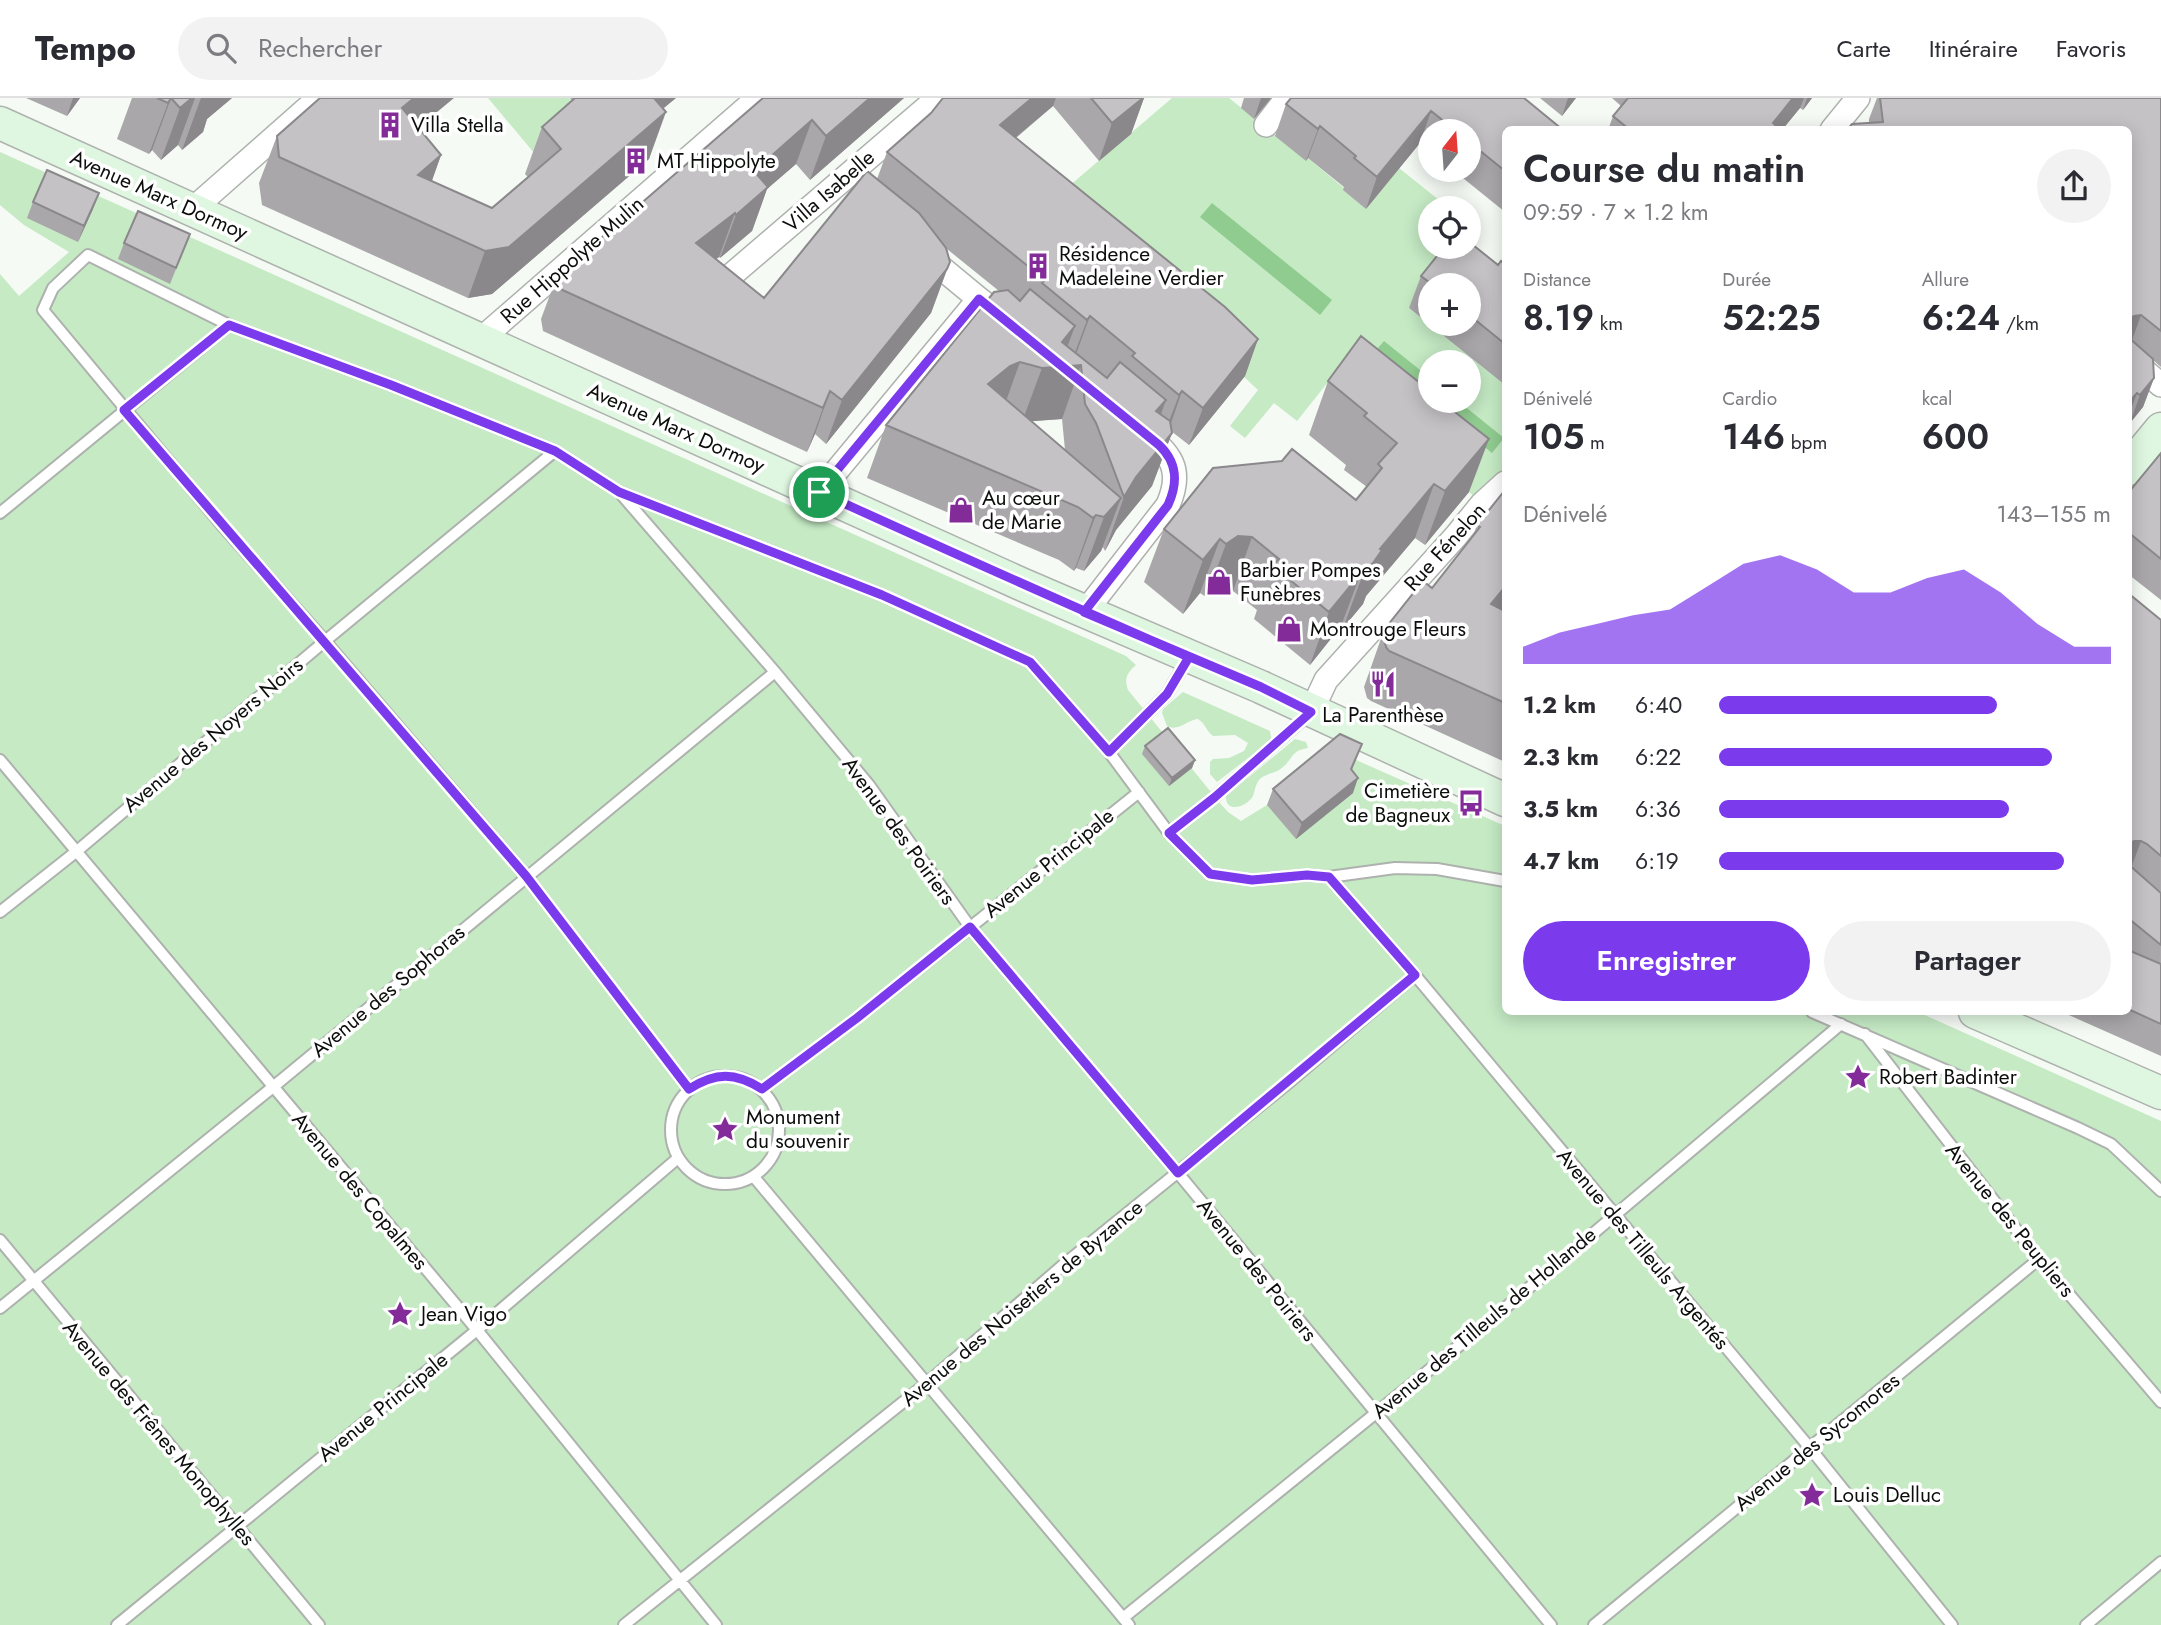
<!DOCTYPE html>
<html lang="fr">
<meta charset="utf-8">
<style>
body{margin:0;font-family:Jost,sans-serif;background:#f2f2f3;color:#2b2b33;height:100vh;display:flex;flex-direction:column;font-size:26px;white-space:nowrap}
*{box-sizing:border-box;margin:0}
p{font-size:23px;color:#7c7c81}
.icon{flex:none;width:38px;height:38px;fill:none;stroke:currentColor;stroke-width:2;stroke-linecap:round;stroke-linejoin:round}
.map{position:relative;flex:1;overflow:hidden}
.details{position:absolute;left:1502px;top:28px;width:630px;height:889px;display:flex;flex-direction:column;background:#fff;border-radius:10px;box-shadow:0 4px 18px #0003}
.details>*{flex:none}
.needle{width:46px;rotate:17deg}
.fabs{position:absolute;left:1418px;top:21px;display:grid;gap:14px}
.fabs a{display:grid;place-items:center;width:63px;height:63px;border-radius:50%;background:#fff;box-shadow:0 4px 18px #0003;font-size:35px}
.pin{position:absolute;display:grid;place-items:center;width:60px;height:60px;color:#fff;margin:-30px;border:4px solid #fff;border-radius:50%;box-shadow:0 2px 7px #0007}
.round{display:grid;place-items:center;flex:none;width:74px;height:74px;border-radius:37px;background:#f2f2f3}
.head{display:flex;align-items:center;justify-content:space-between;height:119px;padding:0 21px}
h1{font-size:38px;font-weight:600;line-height:52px}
.stats{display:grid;grid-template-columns:repeat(3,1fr);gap:10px;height:119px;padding:7px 21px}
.stats div{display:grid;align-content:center}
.stats b{font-size:35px;font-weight:600}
.stats small{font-size:19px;font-weight:400}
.stats p{font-size:19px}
.chart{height:196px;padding:14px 21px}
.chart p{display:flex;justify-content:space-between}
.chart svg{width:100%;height:126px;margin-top:7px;fill:#7c3aed;opacity:.7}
.cta{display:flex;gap:14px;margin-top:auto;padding:14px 21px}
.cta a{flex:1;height:80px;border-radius:42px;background:#7c3aed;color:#fff;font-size:28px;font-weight:600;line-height:80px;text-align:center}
.cta a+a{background:#f2f2f3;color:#2b2b33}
ul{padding:0 21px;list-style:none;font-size:23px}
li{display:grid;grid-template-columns:112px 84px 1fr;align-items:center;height:52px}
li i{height:18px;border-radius:9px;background:#7c3aed}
header{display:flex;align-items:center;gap:42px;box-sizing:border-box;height:98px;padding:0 35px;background:#fff;border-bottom:2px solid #e1e1e2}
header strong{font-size:33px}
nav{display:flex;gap:38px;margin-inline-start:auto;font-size:24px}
.search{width:490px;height:63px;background:#f2f2f3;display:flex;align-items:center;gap:18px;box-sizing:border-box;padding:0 24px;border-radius:38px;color:#7c7c81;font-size:26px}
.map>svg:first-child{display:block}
.green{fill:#c5eac4;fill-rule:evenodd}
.water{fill:#90cc90}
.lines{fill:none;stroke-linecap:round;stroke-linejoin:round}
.lane-casing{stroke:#aeb2ae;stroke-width:14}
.street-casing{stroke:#aeb2ae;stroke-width:26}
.secondary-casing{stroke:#aeb2ae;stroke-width:35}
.lane{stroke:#fff;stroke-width:10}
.street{stroke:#fff;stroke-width:23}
.secondary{stroke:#dff7e0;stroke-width:32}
.wall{fill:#a9a7aa;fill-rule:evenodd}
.shaded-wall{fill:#8a888b}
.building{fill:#c5c2c6;stroke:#8a888b;stroke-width:2}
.route-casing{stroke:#fff;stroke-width:14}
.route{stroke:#7c3aed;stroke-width:9}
.labels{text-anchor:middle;stroke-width:7;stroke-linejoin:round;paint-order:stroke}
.poi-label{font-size:21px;fill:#0c0e0c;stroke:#fff;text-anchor:start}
.street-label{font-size:21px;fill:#0c0e0c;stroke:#fff}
</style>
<header>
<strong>Tempo</strong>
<div class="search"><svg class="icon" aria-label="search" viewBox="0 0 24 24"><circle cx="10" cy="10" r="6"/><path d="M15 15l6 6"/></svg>Rechercher</div>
<nav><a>Carte</a><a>Itinéraire</a><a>Favoris</a></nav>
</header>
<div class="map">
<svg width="2161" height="1527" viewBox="0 0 2161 1527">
<rect width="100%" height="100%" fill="#f5faf5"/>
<path class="green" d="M488 0H569L587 21 545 68Z
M1172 0H1229L1306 62 1308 60 1344 90 1366 111 1399 70 1449 110H1430V149H1461L1409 210 1505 287V426L1469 394 1342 292 1328 284 1297 323 1274 305 1245 340 1230 328 1258 292 1054 101ZM1430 264H1468V303H1430Z
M0 54 1126 558 1136 567C1127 575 1124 580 1128 592L1219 704 1228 714 1241 723 1267 707 1338 654 1505 728V914H1918L2161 1023V1527H0V176L19 198 69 154 24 127 0 107Z
M1183 594 1270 633 1271 639 1270 643 1217 684 1210 676V664L1213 661 1229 660 1244 653 1248 645 1235 637 1213 638C1206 633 1206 626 1198 621 1187 622 1178 634 1167 628L1162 615 1163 611Z
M1295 641 1306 644 1308 650C1290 653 1294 660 1283 669 1276 676 1265 675 1259 682 1255 687 1255 693 1253 698 1247 709 1225 716 1226 698Z"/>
<path class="water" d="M1212 105 1332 202 1320 217 1200 119Z
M1384 243 1430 280V303H1458L1504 340 1492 355 1372 257Z"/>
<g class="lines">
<g class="lane-casing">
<path id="lane" d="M621 396 775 574 869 687 970 829 1178 1075 1551 1527
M0 415 229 227
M1109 654 1167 596 1187 562
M0 662 477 1232 716 1527
M1169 735 1215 699 1308 617
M1329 779 1415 877 1810 1350 1952 1527
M0 814 77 753 325 543 555 353
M1812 914 2078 1030 2111 1046 2161 1093
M1865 936 2039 1161 2161 1304
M671 1032a54 54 0 1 1 108 0a54 54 0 1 1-108 0Z
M689 991 526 778 325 543 221 426 43 212 53 190 88 157 229 227 391 287 555 353 619 394 882 497 1030 564 1109 654 1169 735 1210 776 1252 782 1307 777 1329 779 1395 770 1437 771 1505 783
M762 991 857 920 1139 694
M754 1079 1129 1527
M0 1142 319 1527
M0 1210 273 989 775 574
M1123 1520 1492 1221 1841 926
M117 1527 477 1232 678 1060
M624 1527 927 1285 1062 1168 1293 981 1415 877
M1594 1527 2039 1161
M2086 1527 2161 1464"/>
</g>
<g class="street-casing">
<path id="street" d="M1266 27 1287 0
M1832 32 1858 0
M193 111 319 0
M922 154 979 201
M721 186 938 0
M480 242 758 0
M2128 259 2161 287
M819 394 979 201 1009 225
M1085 514 1168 407C1184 370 1170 356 1142 333
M1311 614 1326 582 1456 438 1482 406 1505 385"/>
</g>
<g class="secondary-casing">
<path id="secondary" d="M0 25 1021 486 1261 589 1505 702
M2128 371 2161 331
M1975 914 2161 995"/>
</g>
<use href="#lane" class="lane"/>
<use href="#street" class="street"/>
<use href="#secondary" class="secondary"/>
</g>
<path class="wall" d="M26 0H80L67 18Z
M132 0H232L207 21 203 34 182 52 178 47 161 62 152 52 149 56 117 41Z
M570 0H676L663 10 649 61 492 196 468 200 262 107 259 85 277 38 418 30 441 57 432 83 492 110 528 79 525 76 542 29 572 3Z
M763 0H904L810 82 796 66 767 91 752 133 720 160 719 159 716 161 764 200 877 81 887 54 931 15 943 0H1144L1131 36 1099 63 1053 8 1016 40 1258 241 1245 278 1189 347 1171 333 1172 335 1152 388 1116 432 1105 453 1103 449 1101 453 1084 473 1076 470 1074 473 1059 462 867 380 886 327 999 193 947 151 950 164 931 215 826 346 815 336 807 354 543 233 541 221 557 178ZM1062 321 1065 352 1031 323Z
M1244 0H1271L1254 21 1241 10Z
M1524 0 1505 32V114L1453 72H1468V33H1430V53L1420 45 1366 111 1343 92 1344 89 1308 60 1306 63 1275 38 1286 6Z
M1540 0H1576L1562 18Z
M1612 0H1812L1803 12 1800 10 1782 32H1608L1613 18 1621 8Z
M1877 0H2161V269L2153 262 2154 280 2143 309 2130 325 2128 324V32L1869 25V21Z
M33 104 93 111 78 144 27 120Z
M190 136 170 186 118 161 124 145Z
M1446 157 1498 167 1505 166V287L1409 210 1421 178ZM1430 187H1468V226H1430Z
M1328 283 1469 394 1425 447 1415 440 1366 498 1363 506 1343 530 1341 528 1310 567 1254 521 1257 512 1233 493 1218 492 1206 499 1200 495 1183 516 1144 484 1164 431 1356 402 1367 389 1344 372 1346 367 1309 337Z
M2161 355V502L2128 476V395Z
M1505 392V664L1371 603 1367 600 1364 589 1384 532 1432 490 1473 438 1477 427Z
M2128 495 2161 522V794L2134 772 2161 795V958L2062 914H2128Z
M1362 646 1352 672 1353 695 1296 741 1267 707 1273 691Z
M1145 648 1195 662 1192 670 1169 688 1142 656Z"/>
<path class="shaded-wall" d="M73 0H80L67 18Z
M171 0 152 52 149 56 168 5Z
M192 0H195L178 47 161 62 180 10Z
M201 0H232L207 21 203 34 182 52Z
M414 0H454L384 58 402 10Z
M644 0H676L629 39Z
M870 0H904L810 82 826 38Z
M1032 0H1056L1053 8 986 64 1000 27Z
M1143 0H1144L1131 36 1099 63 1112 25Z
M1261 0H1271L1254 21Z
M1568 0H1576L1562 18Z
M1793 0H1804L1800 10 1782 32H1770L1773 25Z
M1807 0H1812L1803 12Z
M1431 13 1420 45 1366 111 1377 79Z
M666 14 649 61 492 196 468 200 485 153Z
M812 22 796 66 767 91 752 133 720 160 736 117 754 73Z
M1320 28 1308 60 1306 63 1318 31Z
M441 57 424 104 418 77Z
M99 95 93 111 78 144 84 128Z
M735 115 719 159 680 189 696 145Z
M947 171 931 215 826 346 842 302Z
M2141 217 2131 245 2128 246V222L2134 218Z
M1090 218 1076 256 1073 260 1087 222Z
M1075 228 1060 269 1081 267 1062 321 1022 324 1042 270Z
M1258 241 1245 278 1189 347 1203 310Z
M1020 264 1001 317 988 286 1010 268Z
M2154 280 2143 309 2130 325 2140 297Z
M830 293 815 336 807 354 823 310Z
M1182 293 1169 331 1165 334 1179 297Z
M2137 295 2128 319V305Z
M1166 302 1147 355 1156 313Z
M1172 335 1152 388 1116 432 1105 453 1124 399 1136 379Z
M1489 341 1469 394 1425 447 1445 393Z
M1434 386 1415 440 1366 498 1363 506 1343 530 1363 476 1380 451Z
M1121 400 1101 453 1084 473 1104 419Z
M1096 417 1076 470 1074 473 1093 420Z
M1238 438 1252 439 1233 493 1218 492 1206 499 1226 446Z
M1220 441 1200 495 1183 516 1203 462Z
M1361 475 1341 528 1310 567 1329 514Z
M1505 489V517L1491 506Z
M1195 662 1192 670 1169 688 1172 680Z
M1358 680 1353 695 1296 741 1302 725Z
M2134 743H2141L2131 770 2128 771V747Z"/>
<path class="building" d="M157 0H192L180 10 171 0 168 5Z
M320 0H414L402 10 441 57 418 77 492 110 561 51 542 29 575 0H654L666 14 509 149 485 153 279 59 277 38Z
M763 0H870L826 38 812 22 754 73 768 89 736 117 735 115 696 145 764 200 867 73 919 115 946 150 950 164 947 171 842 302 830 293 823 310 558 190 557 178Z
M943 0H1032L1000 27 1225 209 1258 241 1203 310 1182 293 1179 297 1132 258 1135 255 1090 218 1087 222 1042 185 1045 182 887 54 931 15Z
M1091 0H1143L1112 25Z
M1291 0H1524L1563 32H1505V73L1468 43V33H1456L1431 13 1377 79 1354 60 1356 58 1320 28 1318 31 1286 6Z
M1628 0H1793L1773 25 1780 32H1630L1613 18Z
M1880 0H2161V233L2141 217 2134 218 2128 222V196L2129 194 2128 195V32H1847L1852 26 1883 24Z
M47 72 99 95 84 128 33 104Z
M138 113 190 136 176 170 124 145Z
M1468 143 1498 167 1501 163 1505 166V246L1468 216V187H1433L1421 178 1441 153 1446 157 1451 149H1468Z
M1030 191 1075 228 1062 244 1107 280 1120 264 1166 302 1156 313 1170 323 1172 335 1136 379 1124 399 1096 325 1085 306 1081 267 1042 270 1020 264 1010 268 988 286 1121 400 1104 419 1096 417 1093 420 1078 409 886 327 994 194 1008 192 1020 203Z
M1361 238 1430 293V303H1441L1489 341 1445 393 1434 386 1380 451 1382 452 1373 465 1363 476 1361 475 1329 514 1273 468 1279 461 1252 439 1238 438 1226 446 1220 441 1203 462 1164 431 1213 370 1282 363 1292 351 1356 402 1382 370 1378 366 1397 345 1364 318 1367 315 1328 283Z
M2128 239 2153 261 2154 280 2140 297 2137 295 2128 305Z
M2161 355V461L2128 434V395Z
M1505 392V489L1491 506 1505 513V605L1389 553 1386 549 1383 538 1384 532 1423 483 1432 490 1480 429 1477 427Z
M2128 495 2161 522V758L2147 746 2141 743H2134L2128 747Z
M1168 630 1195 662 1172 680 1145 648Z
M1340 636 1362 646 1351 671 1358 680 1302 725 1273 691Z
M2128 766 2161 795V847L2128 820Z
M2128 852 2161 866V926L2128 911Z"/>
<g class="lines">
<g class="route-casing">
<path id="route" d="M819 394C942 450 1065 505 1189 559L1167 596 1109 654 1030 564 882 497 619 394 555 353 391 287 229 227 124 312 526 778 689 991C716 974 735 974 762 991L857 920 970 829 1178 1075 1415 877 1329 779 1307 777 1252 782 1210 776 1169 735 1215 699 1311 614 1261 589 1084 514 1168 407C1178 385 1178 365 1159 347L979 201 819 394"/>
</g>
<use href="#route" class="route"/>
</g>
<defs>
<g id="building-bare" transform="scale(2.1)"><path d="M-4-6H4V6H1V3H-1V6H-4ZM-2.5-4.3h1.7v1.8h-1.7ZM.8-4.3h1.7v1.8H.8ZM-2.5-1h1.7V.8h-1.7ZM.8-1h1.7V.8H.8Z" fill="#832c99" stroke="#fff" stroke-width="2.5" paint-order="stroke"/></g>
<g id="shop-bare" transform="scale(2.1)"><path d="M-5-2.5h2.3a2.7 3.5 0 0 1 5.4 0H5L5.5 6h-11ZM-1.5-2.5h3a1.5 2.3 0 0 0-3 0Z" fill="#832c99" stroke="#fff" stroke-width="2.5" paint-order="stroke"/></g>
<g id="restaurant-bare" transform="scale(2.1)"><path d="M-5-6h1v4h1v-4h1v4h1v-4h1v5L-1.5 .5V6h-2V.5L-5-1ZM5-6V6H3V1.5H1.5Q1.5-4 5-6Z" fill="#832c99" stroke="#fff" stroke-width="2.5" paint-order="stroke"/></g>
<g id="bus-bare" transform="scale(2.1)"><path d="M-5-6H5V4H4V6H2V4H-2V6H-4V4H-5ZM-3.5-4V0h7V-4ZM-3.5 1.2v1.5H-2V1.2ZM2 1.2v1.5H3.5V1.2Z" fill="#832c99" stroke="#fff" stroke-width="2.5" paint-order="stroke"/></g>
<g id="sight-bare" transform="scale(2.1)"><path d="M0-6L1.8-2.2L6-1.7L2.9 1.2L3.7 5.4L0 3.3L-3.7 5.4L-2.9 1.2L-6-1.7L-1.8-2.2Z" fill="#832c99" stroke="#fff" stroke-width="2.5" paint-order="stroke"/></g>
</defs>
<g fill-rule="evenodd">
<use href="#building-bare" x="390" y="27"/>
<use href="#building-bare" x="636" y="63"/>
<use href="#building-bare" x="1038" y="168"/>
<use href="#shop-bare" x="961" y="412"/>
<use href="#shop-bare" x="1219" y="484"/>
<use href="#shop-bare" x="1289" y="531"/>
<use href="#restaurant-bare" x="1383" y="586"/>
<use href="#bus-bare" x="1471" y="705"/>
<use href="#sight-bare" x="1858" y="979"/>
<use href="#sight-bare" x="725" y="1031"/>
<use href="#sight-bare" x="400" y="1216"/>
<use href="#sight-bare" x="1812" y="1397"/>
</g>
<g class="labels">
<g class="poi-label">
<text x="411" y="34">Villa Stella</text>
<text x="657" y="70">MT Hippolyte</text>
<text x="1059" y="163">Résidence<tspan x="1059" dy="24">Madeleine Verdier</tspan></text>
<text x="982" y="407">Au cœur<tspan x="982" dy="24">de Marie</tspan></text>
<text x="1240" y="479">Barbier Pompes<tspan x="1240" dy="24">Funèbres</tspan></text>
<text x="1310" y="538">Montrouge Fleurs</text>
<text x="1383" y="624" text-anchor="middle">La Parenthèse</text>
<text x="1450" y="700" text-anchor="end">Cimetière<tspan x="1450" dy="24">de Bagneux</tspan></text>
<text x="1879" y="986">Robert Badinter</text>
<text x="746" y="1026">Monument<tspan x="746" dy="24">du souvenir</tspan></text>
<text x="421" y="1223">Jean Vigo</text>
<text x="1833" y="1404">Louis Delluc</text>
</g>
<g class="street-label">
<text transform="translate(829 93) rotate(-41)" y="7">Villa Isabelle</text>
<text transform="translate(159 97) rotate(24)" y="7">Avenue Marx Dormoy</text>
<text transform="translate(572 162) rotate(-41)" y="7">Rue Hippolyte Mulin</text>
<text transform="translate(676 330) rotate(24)" y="7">Avenue Marx Dormoy</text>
<text transform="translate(1445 449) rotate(-48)" y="7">Rue Fénelon</text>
<text transform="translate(213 637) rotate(-40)" y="7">Avenue des Noyers Noirs</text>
<text transform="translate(899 733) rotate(54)" y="7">Avenue des Poiriers</text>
<text transform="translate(1049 765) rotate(-39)" y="7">Avenue Principale</text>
<text transform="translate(388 893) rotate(-40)" y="7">Avenue des Sophoras</text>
<text transform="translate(360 1093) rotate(50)" y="7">Avenue des Copalmes</text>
<text transform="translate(2010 1122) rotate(51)" y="7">Avenue des Peupliers</text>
<text transform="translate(1643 1151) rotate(50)" y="7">Avenue des Tilleuls Argentés</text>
<text transform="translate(1257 1172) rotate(51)" y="7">Avenue des Poiriers</text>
<text transform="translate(1022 1205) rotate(-40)" y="7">Avenue des Noisetiers de Byzance</text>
<text transform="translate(1484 1225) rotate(-40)" y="7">Avenue des Tilleuls de Hollande</text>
<text transform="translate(383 1309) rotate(-39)" y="7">Avenue Principale</text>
<text transform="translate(159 1335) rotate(50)" y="7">Avenue des Frênes Monophylles</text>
<text transform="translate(1817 1344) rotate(-39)" y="7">Avenue des Sycomores</text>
</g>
</g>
</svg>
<div class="fabs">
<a><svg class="needle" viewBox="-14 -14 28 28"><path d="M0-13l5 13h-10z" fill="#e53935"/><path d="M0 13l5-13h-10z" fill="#7c7c81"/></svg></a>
<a><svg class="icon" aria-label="locate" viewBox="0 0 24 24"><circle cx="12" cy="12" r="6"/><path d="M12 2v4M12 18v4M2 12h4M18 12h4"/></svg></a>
<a>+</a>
<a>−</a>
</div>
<div class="pin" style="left:819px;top:394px;background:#1e9e55"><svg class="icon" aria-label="arrive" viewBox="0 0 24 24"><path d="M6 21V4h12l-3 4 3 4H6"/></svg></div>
<section class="details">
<div class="head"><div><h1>Course du matin</h1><p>09:59 · 7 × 1.2 km</p></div><a class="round"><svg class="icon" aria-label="share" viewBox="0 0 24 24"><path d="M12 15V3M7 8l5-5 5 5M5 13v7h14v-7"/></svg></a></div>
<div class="stats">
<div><p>Distance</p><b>8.19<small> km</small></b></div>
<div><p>Durée</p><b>52:25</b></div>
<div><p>Allure</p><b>6:24<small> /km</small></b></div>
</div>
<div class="stats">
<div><p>Dénivelé</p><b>105<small> m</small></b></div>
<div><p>Cardio</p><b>146<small> bpm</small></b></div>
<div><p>kcal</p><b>600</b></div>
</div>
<div class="chart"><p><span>Dénivelé</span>143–155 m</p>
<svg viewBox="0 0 160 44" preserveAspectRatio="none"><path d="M0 44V38L10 33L20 30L30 27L40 25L50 17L60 9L70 6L80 11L90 19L100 19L110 14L120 11L130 19L140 30L150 38L160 38V44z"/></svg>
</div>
<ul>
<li><b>1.2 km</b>6:40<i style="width:71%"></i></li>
<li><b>2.3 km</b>6:22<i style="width:85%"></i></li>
<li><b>3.5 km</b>6:36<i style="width:74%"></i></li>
<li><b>4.7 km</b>6:19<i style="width:88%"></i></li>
</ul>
<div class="cta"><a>Enregistrer</a><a>Partager</a></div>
</section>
</div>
